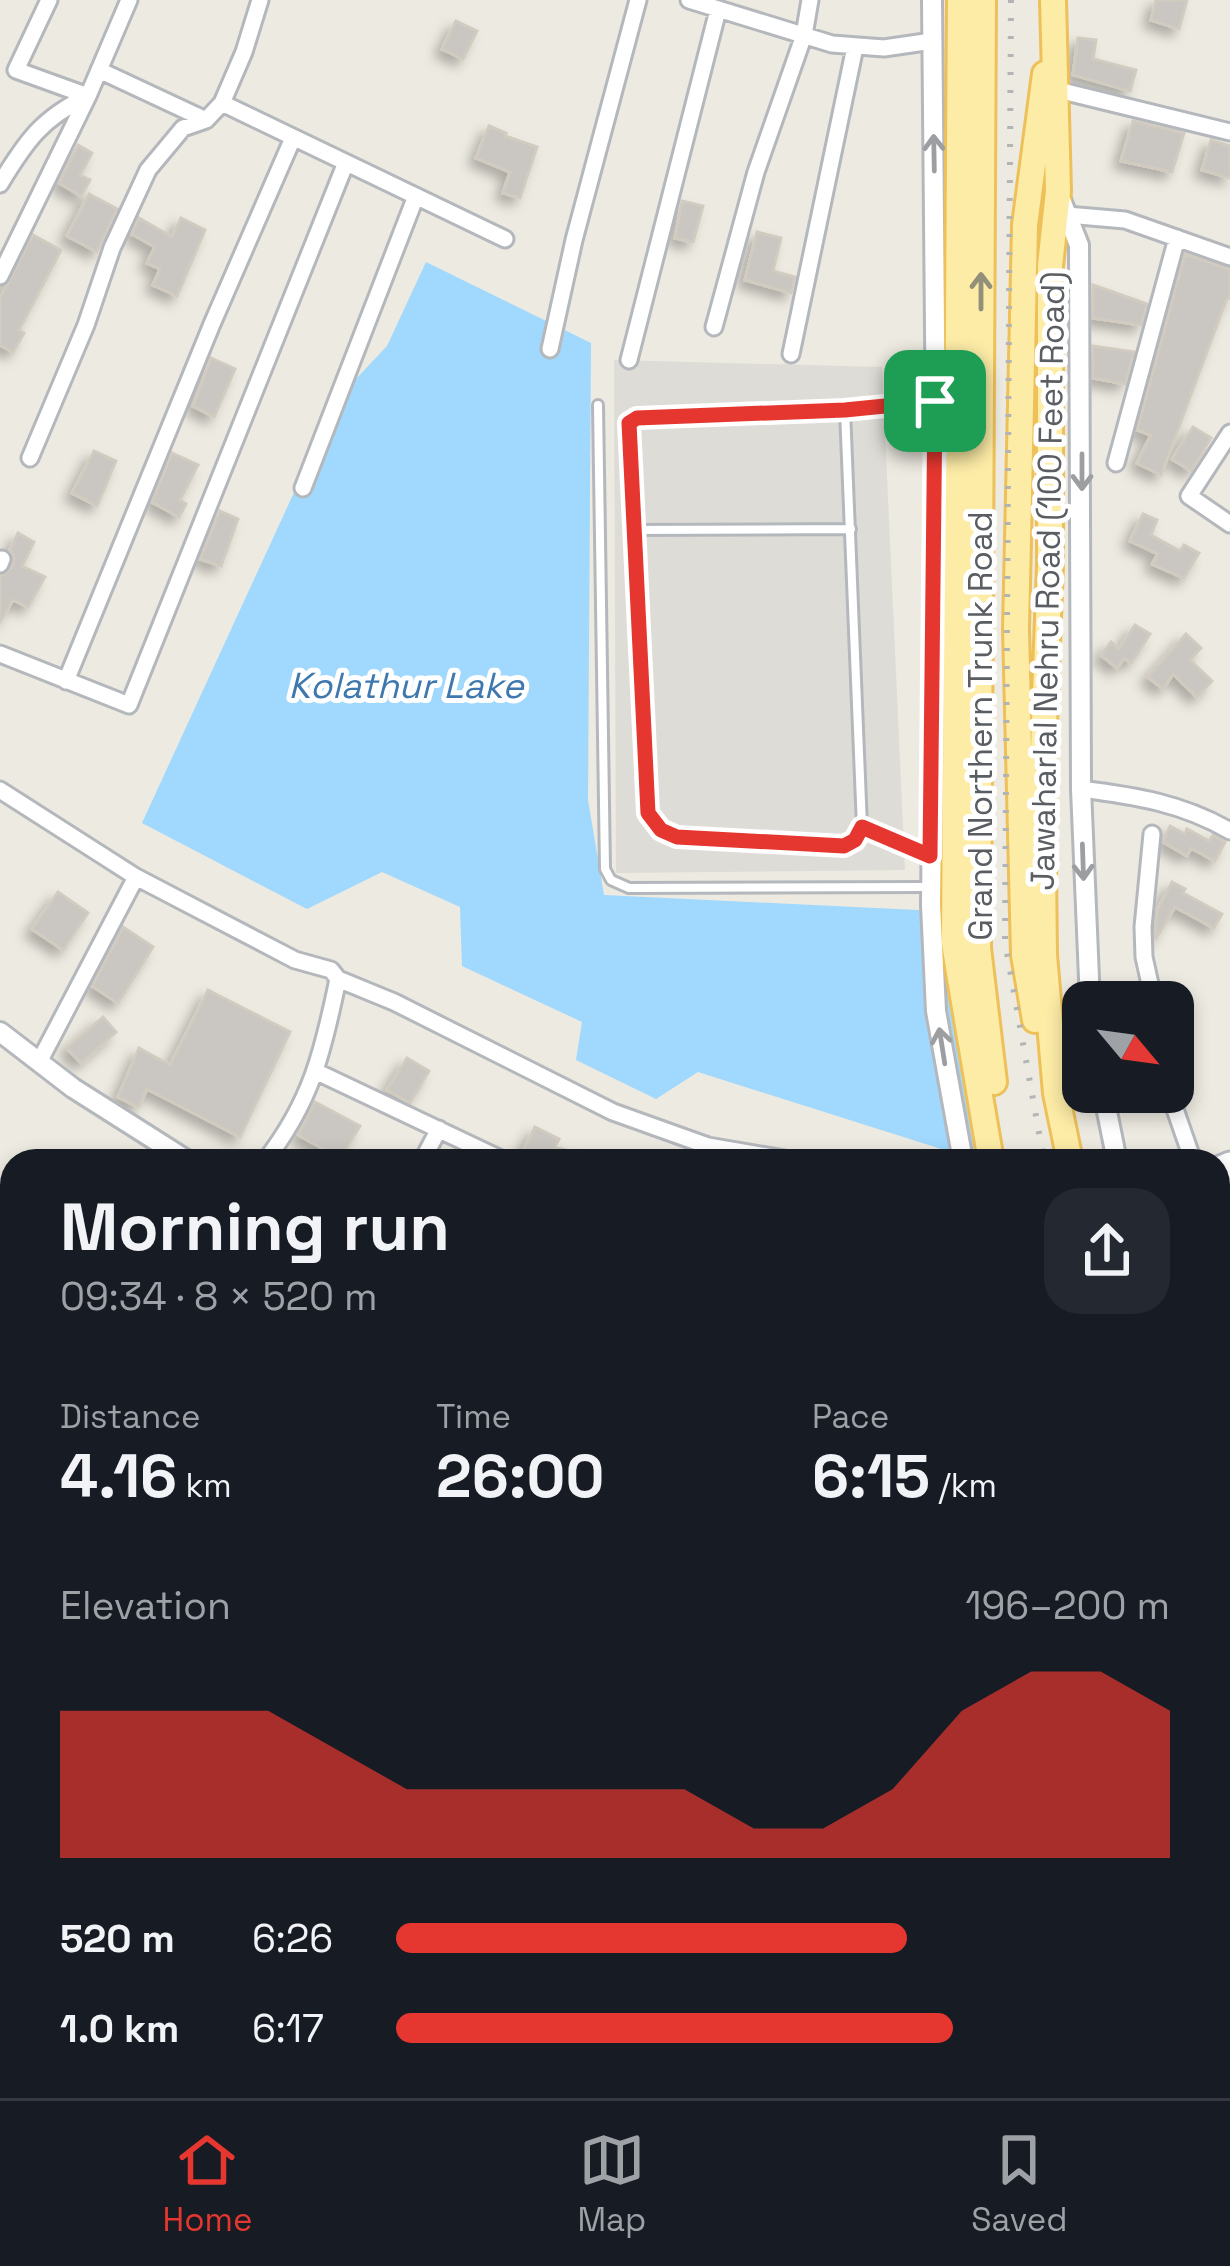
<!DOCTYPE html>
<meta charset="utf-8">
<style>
body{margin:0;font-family:"Space Grotesk",sans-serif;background:#242831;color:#f1f3f6;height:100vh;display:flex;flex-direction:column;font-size:45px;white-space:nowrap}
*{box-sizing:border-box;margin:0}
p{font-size:39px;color:#9ea1a6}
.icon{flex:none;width:66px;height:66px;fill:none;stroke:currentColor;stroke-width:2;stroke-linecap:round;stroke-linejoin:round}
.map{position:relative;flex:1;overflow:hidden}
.drawer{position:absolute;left:0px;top:1149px;width:1230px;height:951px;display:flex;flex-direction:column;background:#171b24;border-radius:36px 36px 0 0;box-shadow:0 6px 18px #0003}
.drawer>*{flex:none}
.needle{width:78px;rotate:119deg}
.controls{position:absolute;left:1062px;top:981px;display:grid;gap:24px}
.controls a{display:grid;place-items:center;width:132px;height:132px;border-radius:24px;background:#171b24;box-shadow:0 6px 18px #0003;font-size:60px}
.pin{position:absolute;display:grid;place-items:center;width:102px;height:102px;color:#fff;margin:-51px;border-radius:24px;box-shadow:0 6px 18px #0006}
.round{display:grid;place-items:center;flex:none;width:126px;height:126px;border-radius:36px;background:#242831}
.head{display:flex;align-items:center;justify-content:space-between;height:204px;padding:0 60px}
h1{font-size:66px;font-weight:800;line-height:90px}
.stats{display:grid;grid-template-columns:repeat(3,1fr);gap:18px;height:204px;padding:12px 60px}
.stats div{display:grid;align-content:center}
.stats b{font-size:60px;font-weight:800}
.stats small{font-size:33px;font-weight:400}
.stats p{font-size:33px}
.chart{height:336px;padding:24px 60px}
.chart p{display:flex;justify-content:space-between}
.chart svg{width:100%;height:216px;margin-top:12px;fill:#e5372f;opacity:.7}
ul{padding:0 60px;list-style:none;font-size:39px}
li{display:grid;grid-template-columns:192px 144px 1fr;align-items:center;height:90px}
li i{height:30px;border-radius:15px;background:#e5372f}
.tab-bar{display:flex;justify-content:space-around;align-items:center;height:168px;border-top:3px solid #363941;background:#171b24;font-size:33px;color:#9ea1a6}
.tab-bar a{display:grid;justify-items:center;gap:6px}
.tab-bar .current{color:#e5372f}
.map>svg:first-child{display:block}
.industrial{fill:#dedcd6}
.water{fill:#a1d8fd}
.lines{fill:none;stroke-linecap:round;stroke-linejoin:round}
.stream{stroke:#a1d8fd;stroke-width:6}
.building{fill:#cac6c1;stroke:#d1cbc0;stroke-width:3;filter:url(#shadow)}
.service-casing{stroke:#b4b8bc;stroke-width:14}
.minor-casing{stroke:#b4b8bc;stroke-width:21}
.tertiary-casing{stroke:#b4b8bc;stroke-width:24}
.secondary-casing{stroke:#b5b9be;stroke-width:27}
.primary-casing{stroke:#eec059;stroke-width:30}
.service{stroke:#fff;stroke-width:8}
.minor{stroke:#fff;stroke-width:15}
.tertiary{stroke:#fff;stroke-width:18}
.secondary{stroke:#fff;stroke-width:21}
.primary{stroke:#fdeca6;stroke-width:24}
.rail{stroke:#b3b4b4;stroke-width:6;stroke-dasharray:3 15;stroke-linecap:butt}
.oneway{stroke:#9c9ea1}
.oneway2{stroke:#93907a}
.route-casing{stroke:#fff;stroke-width:24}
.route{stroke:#e5372f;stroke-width:15}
.labels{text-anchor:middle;stroke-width:10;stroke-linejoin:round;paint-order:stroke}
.street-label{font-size:33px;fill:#5a5e62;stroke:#fff}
.water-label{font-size:36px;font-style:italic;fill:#3f78ae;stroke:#fff}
</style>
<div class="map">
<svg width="1230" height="2098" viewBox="0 0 1230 2098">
<defs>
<filter id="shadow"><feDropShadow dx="-7" dy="7" stdDeviation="6" flood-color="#0004"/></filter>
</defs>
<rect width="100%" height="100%" fill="#edeae1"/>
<path class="industrial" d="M614 360 882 367 905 870 616 873Z"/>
<path class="water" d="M426 262 591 343 588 800 604 895 938 911 976 1160 698 1072 656 1099 576 1060 582 1022 462 966 460 907 382 872 307 909 142 823 337 399 387 346Z"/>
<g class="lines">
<path class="stream" d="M1218 1288 1230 1269"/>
</g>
<path class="building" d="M1156 0H1187L1179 29 1151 20Z
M456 21 477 31 463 59 442 49Z
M1078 38 1096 40 1093 59 1136 70 1130 91 1073 75Z
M1133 121 1184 133 1172 172 1121 161Z
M489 126 506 133 505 136 537 147 520 198 503 193 510 172 476 158Z
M1211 140 1230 146V178L1202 170Z
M78 145 92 153 80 175 90 180 81 196 59 183Z
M89 194 117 209 97 252 67 236Z
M682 201 703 206 693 242 675 238Z
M139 218 172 237 181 218 205 230 177 296 153 285 160 269 147 263 155 247 132 234Z
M757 232 781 238 773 271 795 277 791 293 745 280Z
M33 235 61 250 19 330 24 333 13 352 0 345V298Z
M1185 254 1230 269V299L1227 298 1161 475 1137 463 1151 435 1137 430Z
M1093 285 1147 304 1141 325 1093 318Z
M1093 346 1134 352 1125 384 1093 378Z
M211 358 235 369 214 417 193 406Z
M1193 427 1211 438 1191 471 1172 459Z
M94 451 116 461 97 506 72 493Z
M172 453 198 465 180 500 186 504 179 517 152 502Z
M220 511 238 519 221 566 200 559Z
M1143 514 1157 520 1151 535 1180 551 1184 545 1199 553 1184 578 1152 564 1158 554 1130 541Z
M18 533 34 542 22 566 45 577 28 607 13 600 0 622V577L11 568 14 558 10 550Z
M1135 625 1150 634 1131 663 1124 658 1117 668 1101 655 1111 642 1119 649Z
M1186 634 1201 648 1190 660 1212 681 1197 697 1173 674 1163 689 1148 677Z
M1170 826 1185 834 1187 829 1209 841 1213 835 1225 842 1215 861 1191 848 1187 856 1163 842Z
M1172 882 1185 889 1183 893 1222 914 1214 928 1175 907 1155 940 1157 910Z
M58 892 88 913 63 950 32 929Z
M123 927 153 947 118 1003 92 986Z
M208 990 290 1032 240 1137 147 1089 138 1107 118 1097 139 1048 170 1065Z
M103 1017 116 1032 81 1063 67 1048Z
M407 1058 429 1071 410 1103 387 1090Z
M315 1102 360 1126 340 1158 298 1135Z
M535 1127 559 1139 555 1147 587 1156V1161H518Z"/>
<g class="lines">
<g class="service-casing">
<path id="service" d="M598 405 605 869 611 880 629 888 929 887
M845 410 862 827 855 840 844 846 677 837 661 830 648 813 629 423 637 418 845 410 933 402
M632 530 851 529
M862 827 927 855
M1218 1934 1230 1916"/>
</g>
<g class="minor-casing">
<path id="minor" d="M49 0 16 70 88 96
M689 0 832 44 884 48 932 41
M99 70 206 120
M1058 90 1230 132
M222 103 505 239
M0 184C26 141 42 118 88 96
M1067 215 1125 220 1230 257
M0 276 88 96 129 0
M714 327 756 172 804 35 810 0
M550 349 574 240 638 0
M791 354 855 47
M629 360 718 10
M1230 433 1189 496 1230 524
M30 458 86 325 112 248 148 170 183 128 206 120 222 103 244 52 260 0
M1116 463 1177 238
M303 488 416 196
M0 564 2 559
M0 654 129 705 345 165
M66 681 212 324 293 138
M1081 789C1135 796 1182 803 1230 831
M0 790 136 877 295 960 331 970 338 979C323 1052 311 1102 265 1161
M1152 834 1143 927 1144 957 1154 1002
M338 979 394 1002 613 1112 708 1146 796 1161
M39 1062 136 877
M315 1071 505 1161
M1169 1092 1193 1161
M422 1161 439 1129
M0 1521 12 1501
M0 1547 12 1554
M0 1598 12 1593
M0 1806 12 1813
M0 1936 12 1943
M0 2017 12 2010
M1218 2052 1230 2062
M0 2074 12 2082
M22 2088 38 2098
M395 2088 414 2098
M633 2088 631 2091 642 2098
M1094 2088 1106 2098
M230 2092 242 2098
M728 2098 733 2088
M827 2098 836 2088
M1033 2098 1041 2088"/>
</g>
<g class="tertiary-casing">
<path id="tertiary" d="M932 0 936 438 931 905 936 1011 963 1161
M1059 195 1079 245 1081 789 1090 1002
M0 1032 73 1088 188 1161
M1103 1092 1117 1161
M1218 1420 1230 1445
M1218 1666 1230 1684"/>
</g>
<g class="secondary-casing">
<path id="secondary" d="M1218 1168 1230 1163
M1218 1194 1230 1182
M0 1751 12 1746"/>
</g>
<g class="primary-casing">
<path id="primary" d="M960 0 954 943 991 1161
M983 0 978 948 994 1082
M1053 0 1058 191 1050 266V565L1042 776 1044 955 1056 1093 1070 1161
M1035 1020 1024 955 1016 629 1025 225 1045 74
M1218 1470 1230 1490
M1218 1503 1230 1518
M1218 1560 1230 1576
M1218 1633 1230 1650"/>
</g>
<use href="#service" class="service"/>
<use href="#minor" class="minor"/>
<use href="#tertiary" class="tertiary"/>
<use href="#secondary" class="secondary"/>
<use href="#primary" class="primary"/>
<path class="rail" d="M1011 0 1005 942 1044 1161
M1218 1535 1230 1551"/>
</g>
<defs><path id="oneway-shaft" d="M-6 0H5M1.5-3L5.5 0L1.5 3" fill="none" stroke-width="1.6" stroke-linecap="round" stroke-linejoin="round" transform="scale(3)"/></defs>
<g class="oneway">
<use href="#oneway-shaft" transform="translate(934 153) rotate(-91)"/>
<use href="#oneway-shaft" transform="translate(1082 472) rotate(90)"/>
<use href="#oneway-shaft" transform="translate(1083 862) rotate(88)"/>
<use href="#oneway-shaft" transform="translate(942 1046) rotate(-99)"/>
</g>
<use class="oneway2" href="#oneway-shaft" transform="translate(981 291) rotate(-90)"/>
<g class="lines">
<g class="route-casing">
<path id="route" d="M935 401 930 856 862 827 855 840 844 846 677 837 661 830 648 813 629 423 637 418 845 410Z"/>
</g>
<use href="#route" class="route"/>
</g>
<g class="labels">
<g class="street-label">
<text transform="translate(1047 581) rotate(-89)" y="12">Jawaharlal Nehru Road (100 Feet Road)</text>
<text transform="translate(980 726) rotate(-90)" y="12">Grand Northern Trunk Road</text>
</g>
<g class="water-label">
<text x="406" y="698">Kolathur Lake</text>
</g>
</g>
</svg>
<div class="controls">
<a><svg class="needle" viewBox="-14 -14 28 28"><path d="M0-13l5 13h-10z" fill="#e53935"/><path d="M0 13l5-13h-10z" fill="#9ea1a6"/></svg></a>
</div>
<div class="pin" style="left:935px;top:401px;background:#1e9e55"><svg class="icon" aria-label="arrive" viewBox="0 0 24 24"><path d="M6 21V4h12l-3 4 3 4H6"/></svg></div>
<section class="drawer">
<div class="head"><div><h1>Morning run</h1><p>09:34 · 8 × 520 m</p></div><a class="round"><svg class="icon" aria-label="share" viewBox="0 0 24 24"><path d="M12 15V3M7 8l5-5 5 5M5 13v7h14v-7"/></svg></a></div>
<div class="stats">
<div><p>Distance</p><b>4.16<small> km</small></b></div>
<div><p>Time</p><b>26:00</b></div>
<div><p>Pace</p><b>6:15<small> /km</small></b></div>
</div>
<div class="chart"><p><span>Elevation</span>196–200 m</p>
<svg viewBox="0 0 160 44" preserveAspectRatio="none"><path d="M0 44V14L10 14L20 14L30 14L40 22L50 30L60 30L70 30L80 30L90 30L100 38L110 38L120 30L130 14L140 6L150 6L160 14V44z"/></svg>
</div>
<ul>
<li><b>520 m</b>6:26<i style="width:66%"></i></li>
<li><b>1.0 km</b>6:17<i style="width:72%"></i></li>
</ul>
</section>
</div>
<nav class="tab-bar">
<a class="current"><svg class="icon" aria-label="home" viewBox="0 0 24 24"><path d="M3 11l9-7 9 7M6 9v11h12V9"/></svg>Home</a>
<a><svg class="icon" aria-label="map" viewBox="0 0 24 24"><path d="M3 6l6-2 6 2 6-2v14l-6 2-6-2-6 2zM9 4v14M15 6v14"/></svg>Map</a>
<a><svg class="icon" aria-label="saved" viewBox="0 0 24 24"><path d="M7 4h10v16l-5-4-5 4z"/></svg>Saved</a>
</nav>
